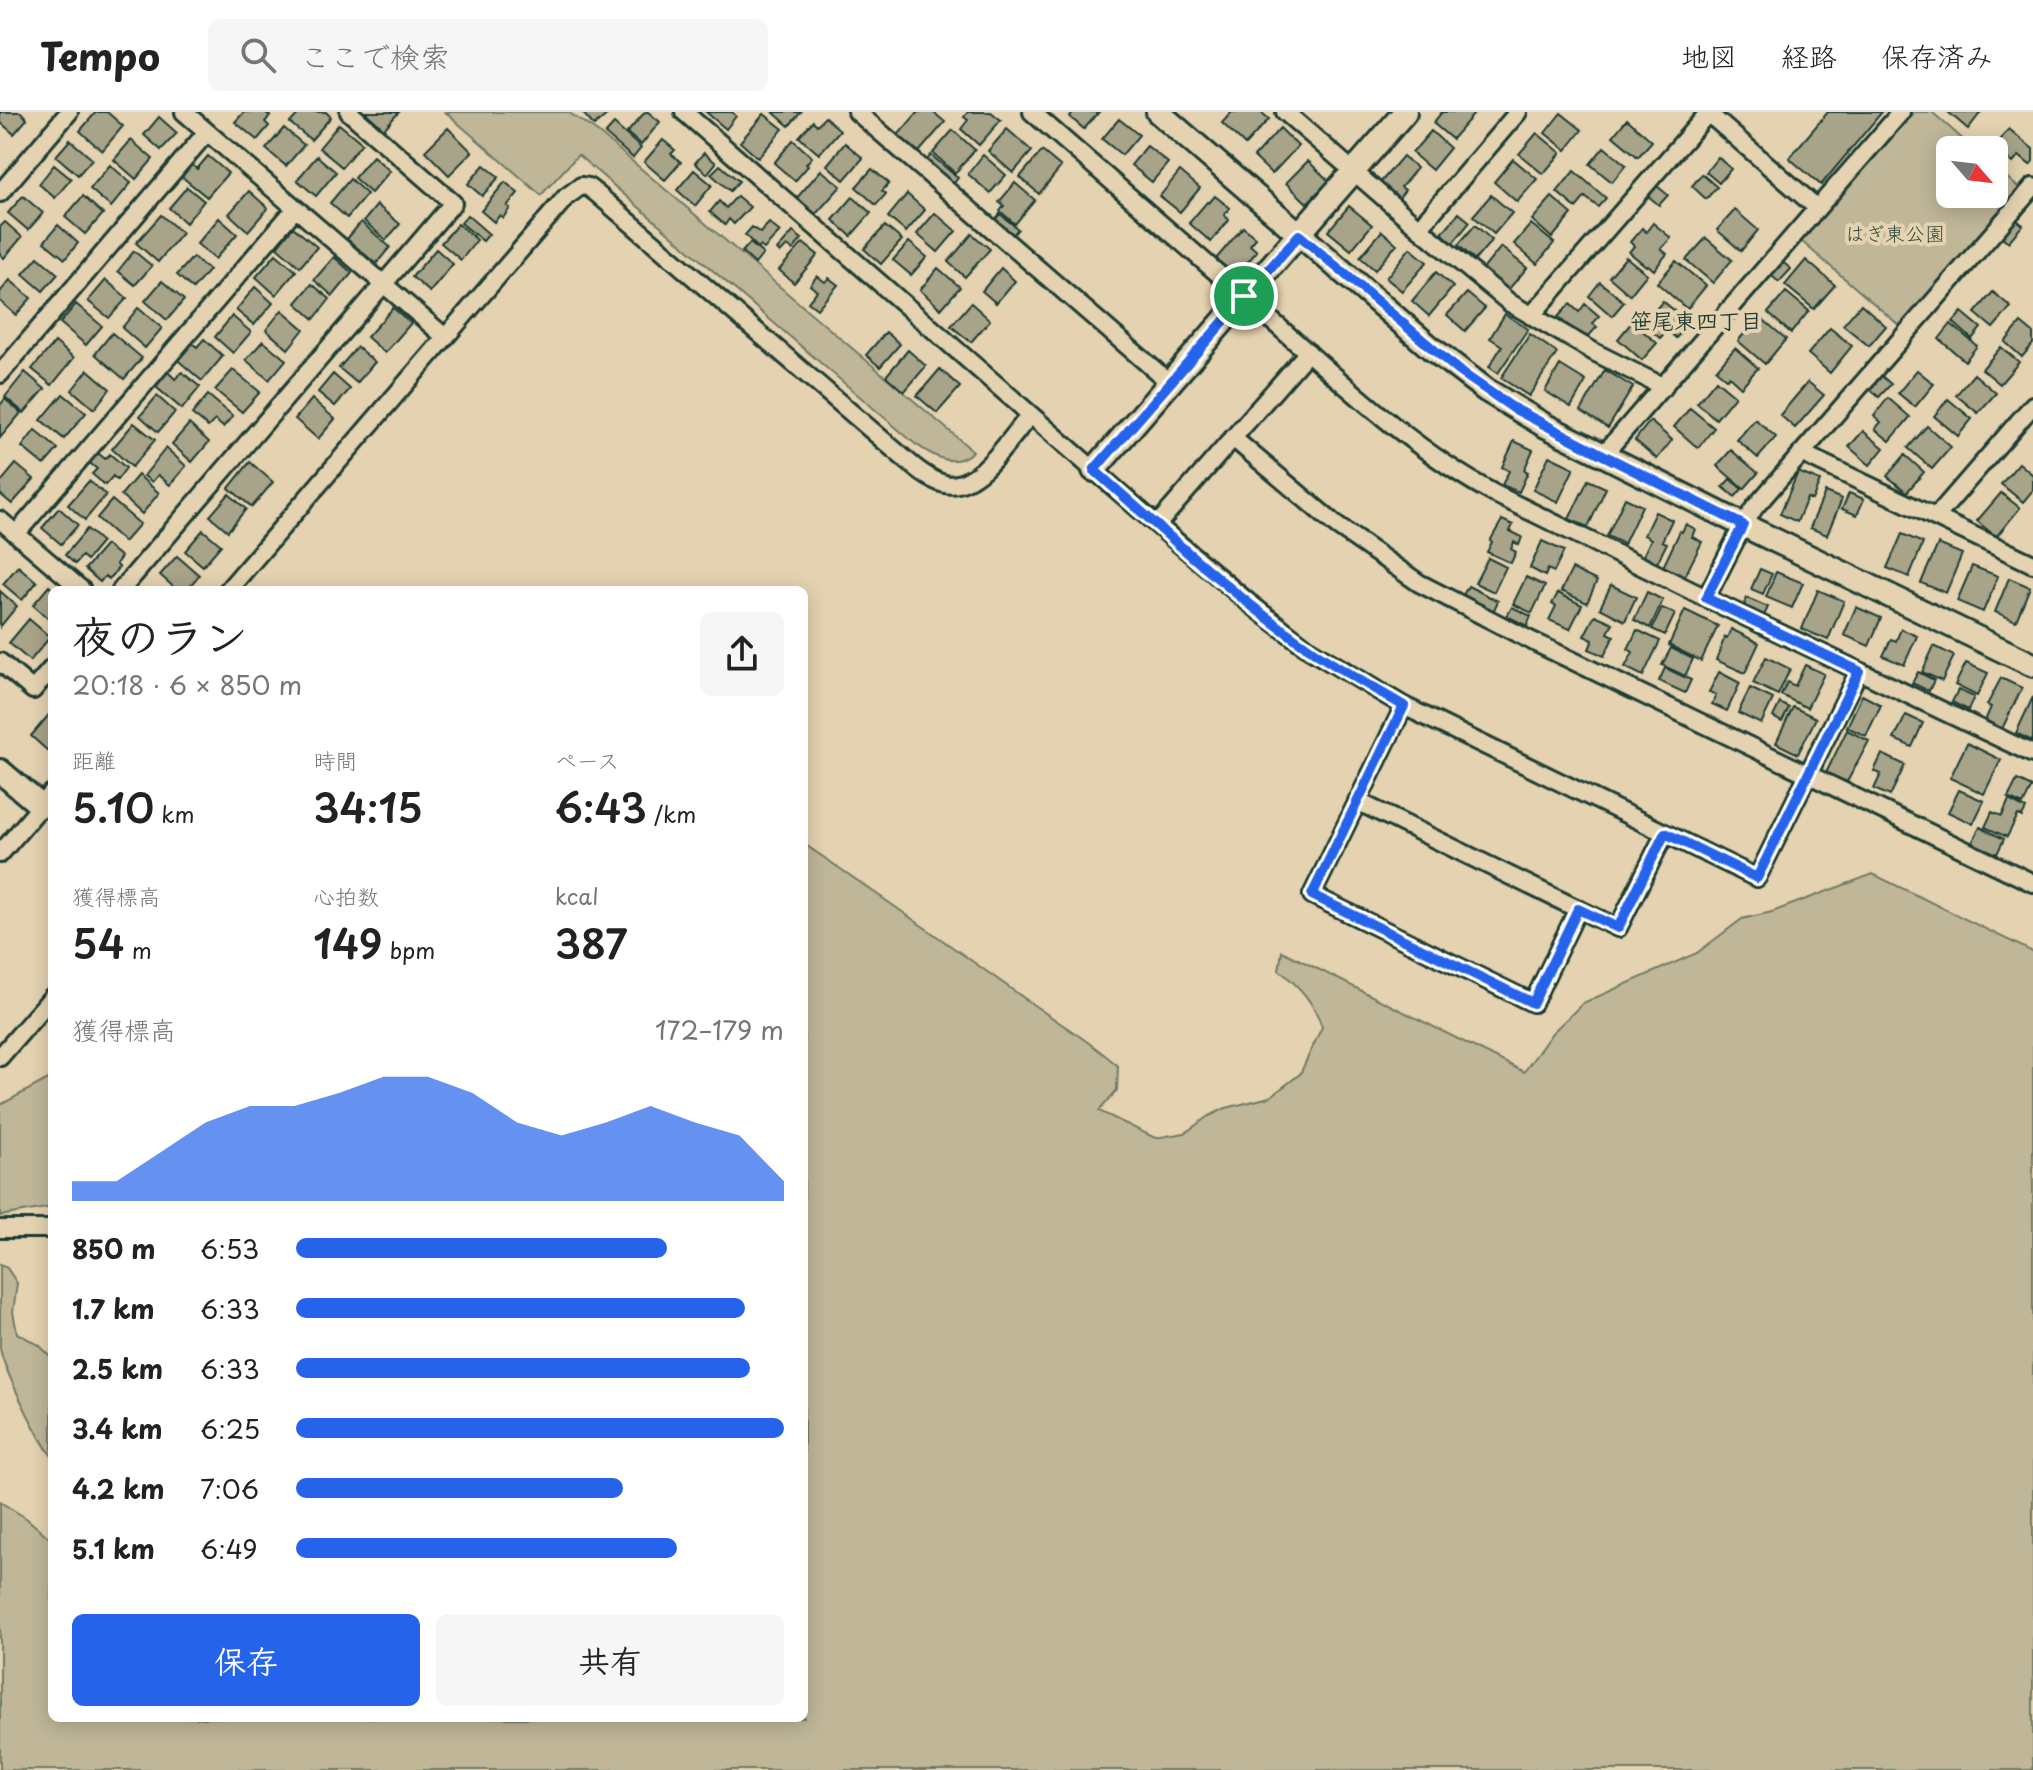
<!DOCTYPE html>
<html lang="ja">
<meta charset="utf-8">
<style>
body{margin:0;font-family:"Playpen Sans","Klee One",sans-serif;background:#f6f6f6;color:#222;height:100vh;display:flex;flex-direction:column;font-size:30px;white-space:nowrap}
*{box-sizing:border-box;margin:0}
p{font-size:26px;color:#767676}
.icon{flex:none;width:44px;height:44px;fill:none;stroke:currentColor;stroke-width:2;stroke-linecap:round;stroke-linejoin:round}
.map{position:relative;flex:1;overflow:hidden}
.sheet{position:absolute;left:48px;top:474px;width:760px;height:1136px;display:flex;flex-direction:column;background:#fff;border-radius:12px;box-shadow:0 4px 20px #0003}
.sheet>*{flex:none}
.needle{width:52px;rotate:118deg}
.buttons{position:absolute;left:1936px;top:24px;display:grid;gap:16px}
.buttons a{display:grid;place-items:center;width:72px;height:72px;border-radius:12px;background:#fff;box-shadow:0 4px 20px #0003;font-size:40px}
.pin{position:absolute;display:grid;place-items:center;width:68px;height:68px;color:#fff;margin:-34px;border:4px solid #fff;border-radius:50%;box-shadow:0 2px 8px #0007}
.round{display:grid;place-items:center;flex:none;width:84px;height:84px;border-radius:12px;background:#f6f6f6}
.overview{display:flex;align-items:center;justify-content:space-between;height:136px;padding:0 24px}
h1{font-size:44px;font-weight:600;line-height:60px}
.figures{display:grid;grid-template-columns:repeat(3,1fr);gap:12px;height:136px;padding:8px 24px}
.figures div{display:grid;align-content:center}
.figures b{font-size:40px;font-weight:600}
.figures small{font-size:22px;font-weight:400}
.figures p{font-size:22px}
.chart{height:224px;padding:16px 24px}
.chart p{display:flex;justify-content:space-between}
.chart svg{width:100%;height:144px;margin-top:8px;fill:#2563eb;opacity:.7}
.button{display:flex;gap:16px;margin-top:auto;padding:16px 24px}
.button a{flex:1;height:92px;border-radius:12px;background:#2563eb;color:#fff;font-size:32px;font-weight:600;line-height:92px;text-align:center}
.button a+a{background:#f6f6f6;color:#222}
ul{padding:0 24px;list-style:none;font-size:26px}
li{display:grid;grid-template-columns:128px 96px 1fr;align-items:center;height:60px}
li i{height:20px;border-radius:10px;background:#2563eb}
header{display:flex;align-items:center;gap:48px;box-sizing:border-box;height:112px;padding:0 40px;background:#fff;border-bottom:2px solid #e0e0e0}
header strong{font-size:38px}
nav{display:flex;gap:44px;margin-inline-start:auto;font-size:28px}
.search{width:560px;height:72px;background:#f6f6f6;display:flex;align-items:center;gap:20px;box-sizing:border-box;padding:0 28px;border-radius:12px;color:#767676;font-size:30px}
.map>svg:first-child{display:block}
.green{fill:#c0b799;stroke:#707a66;stroke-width:2}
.building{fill:#a8a48a;stroke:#1f3d34;stroke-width:2}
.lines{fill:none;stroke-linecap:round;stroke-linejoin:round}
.street-casing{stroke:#1f3d34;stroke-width:22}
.secondary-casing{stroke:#1f3d34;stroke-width:28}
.street{stroke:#e4d2b0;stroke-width:16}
.secondary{stroke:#e4d2b0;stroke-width:22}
.route-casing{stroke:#fff;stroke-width:16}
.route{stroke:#2563eb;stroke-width:10}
.labels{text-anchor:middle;stroke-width:8;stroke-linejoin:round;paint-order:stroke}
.park-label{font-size:20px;fill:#2f493e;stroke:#e4d2b0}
.neighbourhood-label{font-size:22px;font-weight:bold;fill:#1f3d34;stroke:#e4d2b0}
</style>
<header>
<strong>Tempo</strong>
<div class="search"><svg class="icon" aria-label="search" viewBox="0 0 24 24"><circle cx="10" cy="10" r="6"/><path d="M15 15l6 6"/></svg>ここで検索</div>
<nav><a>地図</a><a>経路</a><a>保存済み</a></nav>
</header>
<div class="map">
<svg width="2033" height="1658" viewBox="0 0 2033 1658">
<rect width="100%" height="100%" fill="#e4d2b0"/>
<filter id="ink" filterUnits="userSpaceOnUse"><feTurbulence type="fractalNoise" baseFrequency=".0125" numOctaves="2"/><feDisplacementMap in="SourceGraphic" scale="16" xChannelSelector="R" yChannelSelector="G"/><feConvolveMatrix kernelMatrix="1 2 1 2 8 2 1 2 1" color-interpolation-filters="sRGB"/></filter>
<g filter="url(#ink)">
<path class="green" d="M445 0H568L599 21 973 339C953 358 933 344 914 331L578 43 541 83Z
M1914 0H1932L1975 38H1950V82H1994V54L2021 78 1900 214 1801 129Z
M804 732C878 782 951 834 1024 886 1055 909 1089 928 1118 954L1117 978 1099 999 1155 1026 1185 1021 1207 1005 1226 996 1270 985 1300 962 1322 915C1314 890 1299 874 1279 858L1282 839 1524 960 1552 921 1583 891 1697 841 1742 807 1772 800 1873 762 2033 840V1658H0V1390L26 1406 52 1428V1606H804Z
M52 965V1095L0 1104V993Z
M0 1153 7 1156 17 1171 13 1200 17 1221 39 1233 52 1246V1344C39 1328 3 1256 0 1236 0 1211 0 1179 0 1153Z"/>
<path class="building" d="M0 0H21L27 7 14 22 0 10Z
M96 0H107L123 14 102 39 80 19Z
M244 0H265L270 4 265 10 269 14 257 28 235 10Z
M300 0H326L331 5 311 28 290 11Z
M365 0H399L384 17Z
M582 0H610L594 14Z
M645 0H648L660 10 641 33 627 21Z
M706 0H732L736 4 726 17Z
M773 0H801L789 14Z
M918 0H933L945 10 919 40 898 23Z
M968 0H991L1001 8 979 33 961 17 968 8 964 5Z
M1074 0H1099L1084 17 1070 5Z
M1232 0H1261L1269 7 1245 33 1222 11Z
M1442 0H1472L1474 2 1452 27 1433 11Z
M1828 0H1882L1821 73 1789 46Z
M1948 0H1981L1968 17Z
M1561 1 1582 18 1566 38 1545 21Z
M764 2 783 17 758 46 740 30Z
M159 5 177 21 161 38 144 23Z
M825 5 840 18 819 42 799 25 813 9 817 13Z
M1119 7 1139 23 1122 43 1102 27Z
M1627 7 1652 29 1638 45 1613 24Z
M339 12 362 31 342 55 319 36Z
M614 12 641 36 633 46 605 22Z
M284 16 304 33 286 54 266 37Z
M448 16 472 40 449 63 425 39Z
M1280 16 1298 34 1272 62 1254 45Z
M1007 17 1032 39 1013 61 988 39Z
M2009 17 2033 37V49L2030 53 2019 44 2013 51 1994 35Z
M953 18 975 38 955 61 933 41Z
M1431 19 1450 36 1432 58 1412 41Z
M1537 21 1561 41 1543 62 1519 42Z
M70 28 92 47 78 63 56 44Z
M131 28 153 47 136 67 114 48Z
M663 28 675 38 671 42 681 50 665 68 644 50Z
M793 28 812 45 806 52 808 54 795 69 774 51Z
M845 31 863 46 844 68 827 53Z
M1147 34 1168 51 1152 70 1131 53Z
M1604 35 1626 53 1612 70 1590 52Z
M1042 39 1061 55 1039 82 1020 65Z
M704 41 716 51 707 62 695 51Z
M931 43 958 66 950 76 923 53Z
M983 43 1006 63 990 81 968 62Z
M208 44 228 61 207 85 181 64 191 52 197 57Z
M317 44 336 60 316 84 297 68Z
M373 44 390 59 371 81 354 66Z
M1403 44 1417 56 1401 75 1405 78 1398 87 1380 71Z
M1718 45 1731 57 1719 71 1706 60Z
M1513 47 1537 67 1517 90 1494 70Z
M1308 49 1329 69 1307 91 1286 71Z
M54 53 71 67 55 86 39 72Z
M110 53 131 71 111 95 90 77Z
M484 53 499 65 482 84 468 72Z
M720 53 739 69 730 79 711 62Z
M872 57 889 71 882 79 886 82 876 93 856 75Z
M694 58 712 73 695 94 677 78Z
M821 58 841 74 815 103 796 87Z
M1180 59 1200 76 1180 100 1160 84Z
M1574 59 1606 86 1598 95 1585 85 1576 96 1557 80Z
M1702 62 1717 75 1706 87 1692 74Z
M350 67 367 82 347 106 330 91Z
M505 70 518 81 507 94 510 96 503 106 500 103 494 110 481 99Z
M1015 71 1035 88 1015 112 1000 99 1004 94 999 90Z
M1657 74 1668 83 1659 93 1648 84Z
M187 75 204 89 186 111 169 96Z
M249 79 268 96 248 119 229 102Z
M907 82 925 98 906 120 888 105Z
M1491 83 1512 101 1494 122 1473 104Z
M23 84 43 101 28 118 8 101Z
M83 84 103 102 85 122 65 105Z
M737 84 750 95 734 112 729 107 725 113 710 100 719 89 726 96Z
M1215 84 1230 96 1224 103 1229 108 1211 130 1189 111 1207 90 1209 91Z
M853 85 871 101 851 124 833 108Z
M1552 85 1572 102 1552 126 1532 108Z
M377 93 400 112 386 128 364 109Z
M1349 94 1372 113 1351 138 1328 119Z
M1735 98 1758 118 1741 139 1717 118Z
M935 101 956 119 938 140 917 122Z
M1459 101 1470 110 1453 131 1442 121Z
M1000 102 1018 117 1011 125 993 110Z
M161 103 182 121 158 150 136 131Z
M467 103 489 122 483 129 461 111Z
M2013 105 2023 113 2008 130 1999 122Z
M219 106 237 122 215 147 197 132Z
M5 110 22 125 4 146 0 142V115Z
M361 110 390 135 376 152 347 127Z
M769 111 780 120 764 137 760 134 758 136 745 123 752 115 760 121Z
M1653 111 1671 126 1661 137 1667 142 1654 158 1648 153 1646 154 1629 140 1634 134 1630 130 1642 116 1646 120Z
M458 112 477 128 461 148 441 131Z
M1531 112 1554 131 1537 152 1514 132Z
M58 113 78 131 65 147 44 130Z
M1475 113 1492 128 1475 148 1458 133Z
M885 114 902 128 881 152 864 137Z
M293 115 317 135 300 155 277 135Z
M1243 115 1256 126 1250 133 1257 139 1236 164 1216 147Z
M1382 119 1397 132 1375 158 1360 145Z
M793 120 802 127 793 138 787 134 780 141 777 138Z
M972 122 990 137 965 165 948 150Z
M1706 126 1732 148 1713 171 1686 148Z
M909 130 927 145 911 163 893 148Z
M750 131 763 142 755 152 742 140Z
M803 131 818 143 794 171 779 158Z
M1501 135 1527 156 1508 178 1483 157Z
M1410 136 1427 150 1402 179 1386 166Z
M436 137 453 152 430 180 412 165Z
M134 139 152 154 135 173 118 159Z
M276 142 296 159 276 183 256 165Z
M38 145 58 162 43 179 23 162Z
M193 145 209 158 193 177 177 163Z
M334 145 352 161 333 184 314 168Z
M1626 145 1647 162 1630 183 1609 165Z
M1779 147 1791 157 1779 170 1768 161Z
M1806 148 1835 173 1814 197 1785 173Z
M1676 149 1706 174 1687 197 1657 171Z
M938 156 960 175 941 197 920 178Z
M1001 156 1015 169 996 191 982 179Z
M1436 160 1453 175 1429 204 1412 189Z
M817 164 825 170 829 166 838 173 817 197 808 190 817 179 810 173Z
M10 168 31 186 16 203 0 189V180Z
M106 168 127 186 109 206 88 189Z
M162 169 184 188 167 208 145 189Z
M1600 170 1624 190 1612 204 1589 184Z
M312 172 330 187 314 207 296 191Z
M255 175 273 191 254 213 236 198Z
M1786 180 1809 199 1791 221 1768 201Z
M1993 180 2011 195 1993 216 1975 201Z
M1467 181 1485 196 1465 219 1447 203Z
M1663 189 1689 211 1676 226 1667 218 1660 226 1643 212Z
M971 191 990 208 971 230 951 214Z
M76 192 102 214 86 233 60 211Z
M1570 192 1579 200 1585 192 1599 204 1593 212 1597 215 1585 228 1558 205Z
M1861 192 1886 214 1869 234 1843 213Z
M138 196 162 216 145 236 122 216Z
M393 196 411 211 385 241 367 225Z
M282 198 304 217 288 237 266 218Z
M1962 200 1981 216 1972 227 1953 210Z
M1505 202 1528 217 1498 261 1489 255 1502 234 1490 226Z
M232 204 251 220 233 241 215 225Z
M1759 204 1786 227 1765 252 1738 229Z
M1632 210 1657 231 1642 248 1618 227Z
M2021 211 2033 221V232L2022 245 2005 230Z
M1951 212 1977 234 1965 249 1939 227Z
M1830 216 1852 234 1830 261 1808 242Z
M886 220 900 232 880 255 866 243Z
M112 221 142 246 124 267 95 242Z
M1530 222 1557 241 1529 284 1501 266Z
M187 227 197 235 204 227 223 244 202 269 173 244Z
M263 229 286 248 269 268 246 248Z
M55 230 74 246 52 273 32 257Z
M357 235 375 250 357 271 339 256Z
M2001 235 2019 250 2000 272 1982 257Z
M1735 236 1758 256 1741 275 1729 264 1727 267 1716 258Z
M908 238 926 254 904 280 886 264Z
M1560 253 1586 269 1571 295 1545 279Z
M940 257 960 275 937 301 917 284Z
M88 258 110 277 94 297 72 278Z
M233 258 260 280 242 300 215 278Z
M1605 258 1633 275 1608 316 1581 299Z
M1917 258 1934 272 1915 295 1898 281Z
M25 260 45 277 24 301 5 285Z
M168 260 175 267 182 260 200 275 182 297 156 275Z
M1878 261 1891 272 1879 285 1867 275Z
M333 262 350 277 335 294 318 280Z
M1974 262 1996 281 1978 301 1956 283Z
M1716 268 1735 284 1716 307 1697 291Z
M1808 270 1824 283 1795 316 1780 303Z
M63 282 86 301 64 327 41 308Z
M208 283 233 304 223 315 215 308 208 315 192 302Z
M157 284 175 300 158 320 140 304Z
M1888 286 1910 305 1890 329 1875 317 1881 310 1874 304Z
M5 287 21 301 0 326V293Z
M312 287 335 307 318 327 295 307Z
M1948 287 1972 307 1958 324 1934 304Z
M1690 296 1714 316 1698 336 1674 315Z
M1755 307 1776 325 1758 346 1737 328Z
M1650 309 1672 328 1657 347 1635 328Z
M134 311 155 328 132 355 112 337Z
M189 312 209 330 192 350 172 332Z
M1927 314 1951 335 1932 357 1908 336Z
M35 318 58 337 44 353 22 335Z
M1863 319 1884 336 1870 353 1849 335Z
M1514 329 1533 338 1524 358 1528 360 1519 380 1502 373 1509 359 1502 355Z
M166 336 186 354 170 373 158 363 152 370 144 364Z
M1731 338 1758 361 1744 377 1717 354Z
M98 341 105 347 110 342 126 356 117 368 113 364 105 373 92 362 97 357 90 351Z
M1905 343 1924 360 1907 380 1887 364Z
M1549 344 1574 356 1558 390 1533 378Z
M250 350 273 370 252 395 229 376Z
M2019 351 2033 363V378L2023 390 2001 372Z
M16 352 34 367 12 392 0 382V371Z
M1798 360 1820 369 1812 388 1807 386 1797 410 1780 402Z
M138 363 159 381 142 402 121 383Z
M1730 367 1742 377 1735 385 1723 375Z
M1588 368 1606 376 1588 415 1569 407Z
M89 369 106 383 85 408 68 393Z
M1825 380 1842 387 1827 423 1810 416Z
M1849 381 1864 387 1857 403 1842 397Z
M2001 381 2020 396 1996 425 1977 409Z
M229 382 246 397 228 419 210 404Z
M1625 386 1642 394 1624 432 1607 424Z
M112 388 140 412 124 430 97 406Z
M59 396 78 413 61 432 42 416Z
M1655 400 1672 408 1662 429 1667 431 1657 451 1643 444 1651 427 1644 423Z
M1502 408 1513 413 1510 419 1522 425 1519 433 1514 430 1511 437 1516 440 1511 451 1487 440 1492 430 1490 429Z
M1686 412 1695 417 1692 425 1702 430 1684 466 1663 455 1680 419 1682 420Z
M87 417 102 430 87 448 82 444 75 452 65 443Z
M203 418 221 433 203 454 185 439Z
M1902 422 1923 431 1909 465 1887 456Z
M1542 429 1564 439 1554 460 1548 457 1545 464 1530 456Z
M1938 432 1962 442 1946 481 1921 471Z
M106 433 121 445 116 452 119 455 109 467 105 464 100 470 85 457Z
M177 444 199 463 187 478H177L160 463Z
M1488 446 1506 455 1494 480 1475 471Z
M18 454 37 470 22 488 3 472Z
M1972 454 1998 464 1983 500 1957 489Z
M1572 457 1597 469 1587 491 1561 479Z
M1760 457 1772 462 1763 482 1751 477Z
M1776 460 1803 471 1792 496 1766 485Z
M1526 465 1545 474 1532 501 1513 492Z
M2009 466 2030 475 2016 509 1995 500Z
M1611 473 1636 485 1625 509 1600 496Z
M49 474 53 478 52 510 33 493Z
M1468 474 1498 489 1493 500 1462 485Z
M1818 478 1844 489 1828 528 1802 517Z
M0 479 17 494 0 515Z
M1647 480 1663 488 1650 516 1634 508Z
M1558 481 1582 493 1570 517 1549 508 1556 494 1552 492Z
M1747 486 1768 495 1762 508 1742 499Z
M1512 495 1531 504 1527 514 1507 504Z
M1856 495 1881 506 1869 534 1844 523Z
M1662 496 1675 502 1665 523 1652 517Z
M1685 498 1718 514 1701 549 1669 533Z
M1595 503 1613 511 1608 521 1614 524 1604 544 1589 537 1593 528 1584 524Z
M29 507 50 525 30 549 9 531Z
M1731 517 1759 531 1745 561 1716 548 1725 525 1727 526Z
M1901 517 1917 524 1904 553 1883 544 1891 527 1896 529Z
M1637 518 1660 529 1643 564 1625 555 1633 540 1628 537Z
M1934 534 1954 544 1942 569 1922 560Z
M1671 536 1693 547 1685 564 1662 553Z
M1766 545 1790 557 1778 583 1753 571Z
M1966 551 1988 561 1977 584 1955 573Z
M1805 553 1824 562 1807 596 1781 583 1787 570 1795 574Z
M1665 556 1691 568 1685 581 1659 569Z
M1719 560 1740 571 1727 599 1712 592 1716 583 1709 580Z
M1918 560 1934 568 1929 579 1912 571Z
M2001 566 2022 576 2002 617 1985 609 1991 595 1987 593Z
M1750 576 1773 587 1761 612 1738 601Z
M1958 578 1974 585 1968 598 1952 590Z
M1862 583 1881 593 1866 624 1847 615Z
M2033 585V627L2032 629 2016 621Z
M1780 591 1789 596 1782 610 1773 605Z
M1793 595 1816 606 1798 642 1776 631Z
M52 599V636L49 640 31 624Z
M1906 603 1923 611 1912 635 1894 627Z
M1847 618 1869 629 1847 670 1826 661Z
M1967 631 2001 648 1984 682 1950 666Z
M1882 642 1905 653 1890 684 1874 677 1881 662 1874 659Z
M2017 668 2032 675 2023 693 2008 686Z
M1959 678 1984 689 1973 712 1948 700Z
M2009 688 2026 697 2022 705 2018 703 2007 725 1985 715 1992 700 2002 704Z
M1980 715 2004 727 1997 742 1986 737 1982 746 1968 739Z"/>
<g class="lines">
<g class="street-casing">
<path id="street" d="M184 0 445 225
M684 0 1157 413 1248 490 1310 538 1404 594 1757 766 1859 559
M857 0 1170 271
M1032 0C1115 72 1197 143 1279 215 1347 275 1415 339 1495 382L1706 486 1743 413 1755 395 2033 75
M1285 0 1419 116 1510 191 1596 241 1664 275
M1708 1 1817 96
M0 81 69 0
M1419 116 1518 0
M1531 204 1709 0
M0 262 207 20
M1233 326 1337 414 1419 471 1532 529 2033 771
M1801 341 2033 452
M1603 343 1901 0
M1936 405 2033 293
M0 408 82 478
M1157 413 1308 240
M16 422 295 97
M121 478 453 91 349 0
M228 478 566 85 581 74 588 75 596 81 898 341C911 352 928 368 945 372 977 380 1012 324 1030 303
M1706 486 2033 642
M0 550 33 578 52 556
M1404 594 1312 783 1533 891 1578 797 1618 816 1665 721
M1357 689 1578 797
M0 742 52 681
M0 945 52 885
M0 1117H52"/>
</g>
<g class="secondary-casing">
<path id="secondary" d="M1158 0 1431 236 1486 278 1544 313 1743 413 2033 553
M1094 358 1405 0
M0 659 41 694"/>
</g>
<use href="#street" class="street"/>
<use href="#secondary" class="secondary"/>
</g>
</g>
<g class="lines" filter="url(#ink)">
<g class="route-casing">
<path id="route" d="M1299 123 1459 259 1513 296 1603 343 1743 413 1706 486 1859 559 1757 766 1665 721 1618 816 1578 797 1533 891 1312 783 1404 594C1372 575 1340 558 1310 537 1233 484 1164 419 1094 358Z"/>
</g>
<use href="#route" class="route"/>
</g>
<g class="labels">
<g class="park-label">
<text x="1895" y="129">はぎ東公園</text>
</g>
<g class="neighbourhood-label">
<text x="1696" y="217">笹尾東四丁目</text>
</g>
</g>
</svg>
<div class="buttons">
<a><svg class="needle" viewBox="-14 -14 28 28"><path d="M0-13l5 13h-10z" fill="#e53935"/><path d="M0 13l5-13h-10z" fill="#767676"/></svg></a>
</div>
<div class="pin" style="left:1244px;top:184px;background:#1e9e55"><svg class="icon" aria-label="arrive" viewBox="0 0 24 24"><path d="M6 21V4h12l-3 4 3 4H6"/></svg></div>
<section class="sheet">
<div class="overview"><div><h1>夜のラン</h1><p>20:18 · 6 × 850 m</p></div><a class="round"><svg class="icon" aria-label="share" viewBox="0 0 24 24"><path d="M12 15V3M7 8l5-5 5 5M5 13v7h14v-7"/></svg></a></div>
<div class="figures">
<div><p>距離</p><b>5.10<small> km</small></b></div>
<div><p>時間</p><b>34:15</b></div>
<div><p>ペース</p><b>6:43<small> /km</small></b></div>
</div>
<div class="figures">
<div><p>獲得標高</p><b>54<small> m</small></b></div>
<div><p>心拍数</p><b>149<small> bpm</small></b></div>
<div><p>kcal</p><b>387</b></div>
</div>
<div class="chart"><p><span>獲得標高</span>172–179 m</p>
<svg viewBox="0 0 160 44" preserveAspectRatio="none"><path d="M0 44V38L10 38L20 29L30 20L40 15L50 15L60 11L70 6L80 6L90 11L100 20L110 24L120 20L130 15L140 20L150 24L160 38V44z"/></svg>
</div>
<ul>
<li><b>850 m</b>6:53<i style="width:76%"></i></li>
<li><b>1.7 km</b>6:33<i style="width:92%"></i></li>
<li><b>2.5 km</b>6:33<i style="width:93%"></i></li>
<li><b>3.4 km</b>6:25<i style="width:100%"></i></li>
<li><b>4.2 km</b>7:06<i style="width:67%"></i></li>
<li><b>5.1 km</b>6:49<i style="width:78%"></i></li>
</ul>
<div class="button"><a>保存</a><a>共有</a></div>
</section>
</div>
